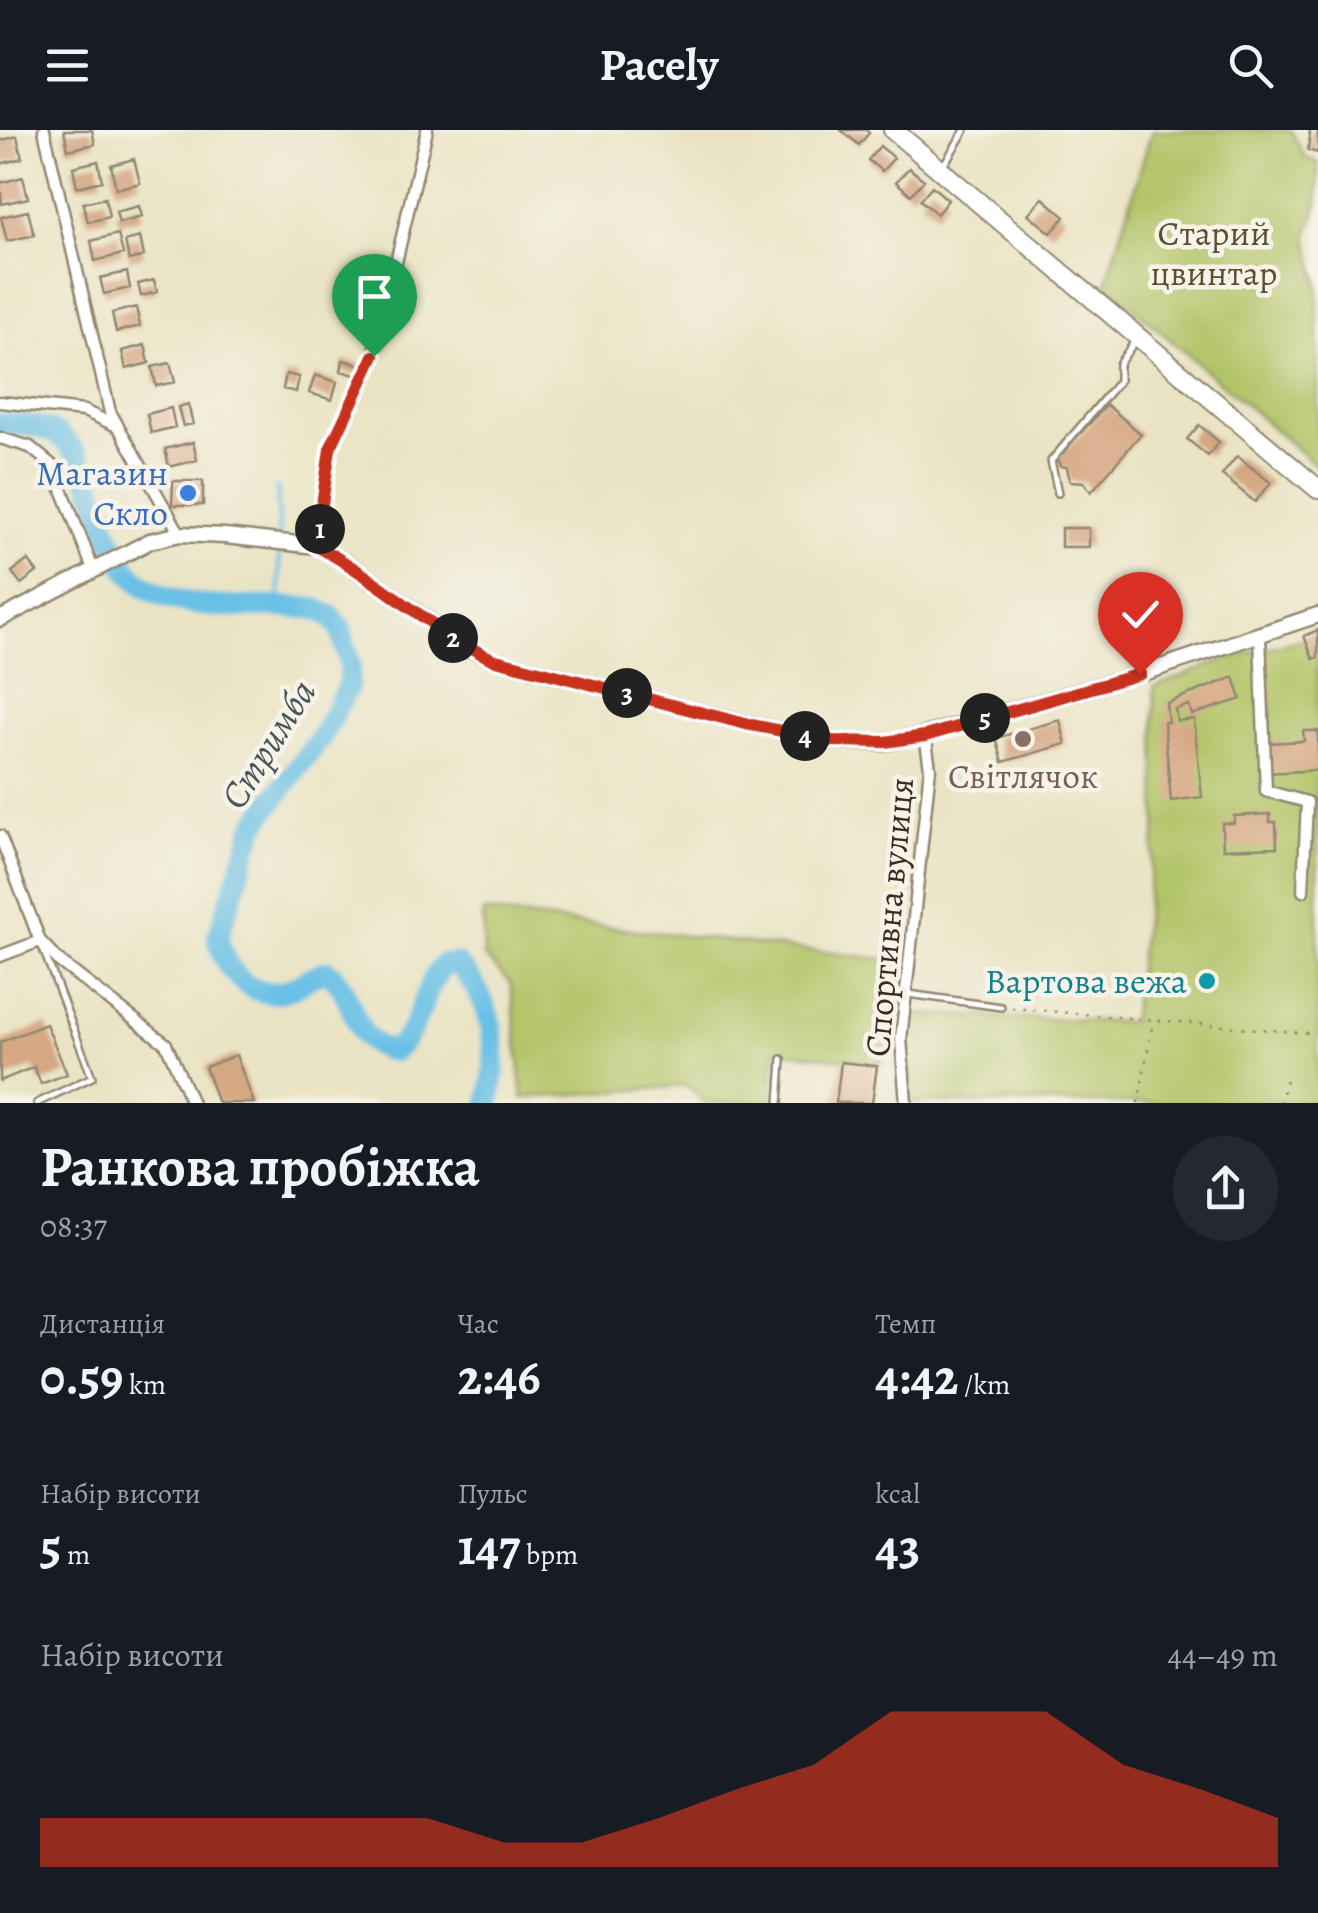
<!DOCTYPE html>
<html lang="uk">
<meta charset="utf-8">
<style>
body{margin:0;font-family:Alegreya,serif;background:#242831;color:#f1f3f6;height:100vh;display:flex;flex-direction:column;font-size:38px;white-space:nowrap}
*{box-sizing:border-box;margin:0}
p{font-size:32px;color:#9ea1a6}
.icon{flex:none;width:55px;height:55px;fill:none;stroke:currentColor;stroke-width:2;stroke-linecap:round;stroke-linejoin:round}
.map{position:relative;height:973px;overflow:hidden}
.drawer{display:flex;flex-direction:column;background:#171b24;flex:1}
.drawer>*{flex:none}
.pin{position:absolute;display:grid;place-items:center;width:85px;height:85px;color:#fff;margin:-102px -42px;border-radius:50% 50% 50% 0;rotate:-45deg;box-shadow:0 0 10px #0007}
.pin .icon{rotate:45deg}
.km{position:absolute;width:50px;height:50px;margin:-25px;border-radius:50%;background:#222;color:#fff;font-size:28px;line-height:50px;text-align:center}
.round{display:grid;place-items:center;flex:none;width:105px;height:105px;border-radius:52px;background:#242831}
.overview{display:flex;align-items:center;justify-content:space-between;height:170px;padding:0 40px}
h1{font-size:55px;font-weight:600;line-height:75px}
.figures{display:grid;grid-template-columns:repeat(3,1fr);gap:15px;height:170px;padding:10px 40px}
.figures div{display:grid;align-content:center}
.figures b{font-size:50px;font-weight:600}
.figures small{font-size:28px;font-weight:400}
.figures p{font-size:28px}
.chart{height:280px;padding:20px 40px}
.chart p{display:flex;justify-content:space-between}
.chart svg{width:100%;height:180px;margin-top:10px;fill:#c8321e;opacity:.7}
header{display:flex;justify-content:space-between;align-items:center;height:130px;padding:0 40px;background:#171b24;font-size:45px;font-weight:600}
.map>svg:first-child{display:block}
.green{fill:#b2c467;stroke:#767742;stroke-width:2.5}
.lines{fill:none;stroke-linecap:round;stroke-linejoin:round}
.stream{stroke:#67c0e5;stroke-width:4}
.river{stroke:#67c0e5;stroke-width:22}
.building{fill:#d6a783}
.service-casing{stroke:#928772;stroke-width:10}
.minor-casing{stroke:#928772;stroke-width:15}
.tertiary-casing{stroke:#928772;stroke-width:19}
.primary-casing{stroke:#928772;stroke-width:22}
.path{stroke:#928772;stroke-width:2.5;stroke-dasharray:2.5 8;stroke-linecap:butt}
.service{stroke:#fff;stroke-width:5}
.minor{stroke:#fff;stroke-width:10}
.tertiary{stroke:#fff;stroke-width:14}
.primary{stroke:#fff;stroke-width:18}
.route-casing{stroke:#fff;stroke-width:20}
.route{stroke:#c8321e;stroke-width:12}
.shop-dot{fill:#3f7fe0;stroke:#f7f3e8;stroke-width:4}
.education-dot{fill:#8d6e63;stroke:#f7f3e8;stroke-width:4}
.culture-dot{fill:#0f9aa8;stroke:#f7f3e8;stroke-width:4}
.labels{text-anchor:middle;stroke-width:9;stroke-linejoin:round;paint-order:stroke}
.park-label{font-size:35px;fill:#595030;stroke:#f7f3e8}
.shop-label{font-size:35px;fill:#366cbe;stroke:#f7f3e8;text-anchor:end}
.education-label{font-size:35px;fill:#785e54;stroke:#f7f3e8}
.street-label{font-size:35px;fill:#3b2a1e;stroke:#f7f3e8}
.culture-label{font-size:35px;fill:#0d838f;stroke:#f7f3e8;text-anchor:end}
.water-label{font-size:38px;font-style:italic;fill:#48575a;stroke:#f7f3e8}
</style>
<header><svg class="icon" aria-label="menu" viewBox="0 0 24 24"><path d="M4 6h16M4 12h16M4 18h16"/></svg>Pacely<svg class="icon" aria-label="search" viewBox="0 0 24 24"><circle cx="10" cy="10" r="6"/><path d="M15 15l6 6"/></svg></header>
<div class="map">
<svg width="1318" height="973" viewBox="0 0 1318 973">
<rect width="100%" height="100%" fill="#f7f3e8"/>
<filter id="ink" filterUnits="userSpaceOnUse"><feTurbulence type="fractalNoise" baseFrequency=".01" numOctaves="2"/><feDisplacementMap in="SourceGraphic" scale="20" xChannelSelector="R" yChannelSelector="G"/><feConvolveMatrix kernelMatrix="1 2 1 2 8 2 1 2 1" color-interpolation-filters="sRGB"/></filter>
<filter id="wash" filterUnits="userSpaceOnUse"><feTurbulence type="fractalNoise" baseFrequency=".0048" numOctaves="4" result="noise"/><feDisplacementMap in="SourceGraphic" scale="40" xChannelSelector="R" yChannelSelector="G"/><feGaussianBlur stdDeviation="2.25" result="paint"/><feColorMatrix in="noise" values="0 0 0 0 0 0 0 0 0 0 0 0 0 0 0 0 0 1.4 0 .05"/><feComposite in="paint" operator="in"/></filter>
<g filter="url(#wash)">
<rect width="100%" height="100%" fill="#eae4c5"/>
<path class="green" d="M1152 0H1291L1305 28 1318 32V73L1307 107 1318 150V337L1106 154Z
M1318 505V973H903L912 884 1131 892 1157 694 1154 557 1226 529Z
M483 782 899 831 882 933 776 921 770 973H705L688 956 523 968 511 854 484 826Z"/>
<g class="lines">
<path class="stream" d="M277 357 279 407
M279 417 280 476"/>
<path class="river" d="M0 294C19 295 44 294 60 306 107 343 95 433 155 462 205 486 263 472 316 479L331 486 341 499 350 537 348 556 323 604 255 695 218 807C222 837 250 871 284 861 299 857 311 844 327 841 358 863 348 914 393 921 421 901 421 860 444 834H456C495 870 500 923 489 973"/>
</g>
<g id="blocks">
<path class="building" d="M64 0H92L95 14 68 20Z
M841 0H866L869 3 859 15Z
M1310 0H1318V23L1308 20Z
M17 6 22 28 0 34V11Z
M880 16 894 28 882 41 868 30Z
M134 29 140 53 116 59 111 35Z
M98 31 102 51 77 57 73 37Z
M909 38 924 50 911 65 896 52Z
M23 47 28 68 2 74 0 53Z
M932 56 948 70 937 84 920 70Z
M105 68 109 87 88 92 83 73Z
M1043 68 1065 87 1051 103 1028 84Z
M139 76 142 87 119 93 116 82Z
M28 81 34 105 7 111 1 87Z
M118 104 123 124 95 131 91 111Z
M140 107 144 126 129 130 125 111Z
M127 142 130 158 104 164 100 148Z
M154 150 157 162 141 166 138 154Z
M136 177 140 196 116 202 112 183Z
M145 215 149 233 126 239 122 221Z
M343 230 362 235 359 246 341 241Z
M170 233 175 252 156 256 152 237Z
M286 244 299 247 296 262 283 259Z
M315 245 337 252 332 270 309 263Z
M188 274 193 294 183 296 178 277Z
M1107 275 1141 304 1091 362 1084 352 1070 351 1067 337 1060 336 1057 328Z
M171 278 175 297 151 303 147 284Z
M1199 295 1219 312 1208 326 1187 309Z
M193 312 197 330 169 337 165 319Z
M1237 326 1271 353 1255 372 1222 345Z
M173 351H203V375H172Z
M1061 398H1089V417H1061Z
M28 430 37 442 21 454 12 442Z
M1318 500V527L1313 529 1304 506Z
M1234 547 1241 569 1192 585 1189 575 1175 579 1177 591 1194 589 1202 667 1171 671 1164 592H1168L1166 573Z
M1060 590 1066 614 1003 632 996 608Z
M1303 601H1318V640L1269 643 1268 613 1304 611Z
M1270 684V692H1276L1277 717 1223 719 1222 693H1234V686Z
M46 894 67 944 41 954 34 937 0 951V912Z
M236 925 254 973H218L205 937Z
M841 932 877 936 872 973H836Z"/>
</g>
</g>
<g filter="url(#ink)">
<use href="#blocks" fill-opacity="0" stroke="#928772" stroke-width="2.5"/>
<g class="lines">
<g class="service-casing">
<path id="service" d="M943 36 965 0
M1058 363 1051 331 1119 251V234L1135 211
M908 864 1001 877
M37 973 92 947 43 819
M779 973 782 929"/>
</g>
<g class="minor-casing">
<path id="minor" d="M44 0 110 282 180 404
M0 272 84 281 117 296
M0 308 30 317 53 336 93 439
M316 416 330 319 374 226 427 0
M1260 506 1266 661 1307 672 1303 761
M0 706 40 811 0 826
M40 811 60 832 166 914 192 973
M906 973 901 909 930 638 925 605"/>
</g>
<g class="tertiary-casing">
<path id="tertiary" d="M0 489 150 411 180 404 225 406 316 416 344 431 465 516 492 529 747 594 832 611 885 613 925 605 1140 544 1318 485"/>
</g>
<g class="primary-casing">
<path id="primary" d="M893 0 1318 359"/>
</g>
<path class="path" d="M1012 878 1318 904
M1138 973 1153 892
M1281 973 1287 944"/>
<use href="#service" class="service"/>
<use href="#minor" class="minor"/>
<use href="#tertiary" class="tertiary"/>
<use href="#primary" class="primary"/>
</g>
</g>
<g class="lines" filter="url(#ink)">
<g class="route-casing">
<path id="route" d="M374 226 330 319 316 416C378 448 429 499 492 529L746 594 832 611 885 612 925 606 1140 544"/>
</g>
<use href="#route" class="route"/>
</g>
<circle class="shop-dot" cx="188" cy="363" r="10"/>
<circle class="education-dot" cx="1023" cy="609" r="10"/>
<circle class="culture-dot" cx="1207" cy="851" r="10"/>
<g class="labels">
<g class="park-label">
<text x="1214" y="115">Старий<tspan x="1214" dy="40">цвинтар</tspan></text>
</g>
<g class="shop-label">
<text x="168" y="355">Магазин<tspan x="168" dy="40">Скло</tspan></text>
</g>
<g class="education-label">
<text x="1023" y="658">Світлячок</text>
</g>
<g class="street-label">
<text transform="translate(889 787) rotate(-85)" y="12">Спортивна вулиця</text>
</g>
<g class="culture-label">
<text x="1187" y="863">Вартова вежа</text>
</g>
<g class="water-label">
<text transform="translate(268 614) rotate(-58)" y="13">Стримба</text>
</g>
</g>
</svg>
<div class="pin" style="left:374px;top:226px;background:#1e9e55"><svg class="icon" aria-label="arrive" viewBox="0 0 24 24"><path d="M6 21V4h12l-3 4 3 4H6"/></svg></div>
<div class="pin" style="left:1140px;top:544px;background:#d93025"><svg class="icon" aria-label="check" viewBox="0 0 24 24"><path d="M5 12l5 5 9-10"/></svg></div>
<b class="km" style="left:320px;top:399px">1</b>
<b class="km" style="left:453px;top:508px">2</b>
<b class="km" style="left:627px;top:563px">3</b>
<b class="km" style="left:805px;top:606px">4</b>
<b class="km" style="left:985px;top:588px">5</b>
</div>
<section class="drawer">
<div class="overview"><div><h1>Ранкова пробіжка</h1><p>08:37</p></div><a class="round"><svg class="icon" aria-label="share" viewBox="0 0 24 24"><path d="M12 15V3M7 8l5-5 5 5M5 13v7h14v-7"/></svg></a></div>
<div class="figures">
<div><p>Дистанція</p><b>0.59<small> km</small></b></div>
<div><p>Час</p><b>2:46</b></div>
<div><p>Темп</p><b>4:42<small> /km</small></b></div>
</div>
<div class="figures">
<div><p>Набір висоти</p><b>5<small> m</small></b></div>
<div><p>Пульс</p><b>147<small> bpm</small></b></div>
<div><p>kcal</p><b>43</b></div>
</div>
<div class="chart"><p><span>Набір висоти</span>44–49 m</p>
<svg viewBox="0 0 160 44" preserveAspectRatio="none"><path d="M0 44V32L10 32L20 32L30 32L40 32L50 32L60 38L70 38L80 32L90 25L100 19L110 6L120 6L130 6L140 19L150 25L160 32V44z"/></svg>
</div>
</section>
